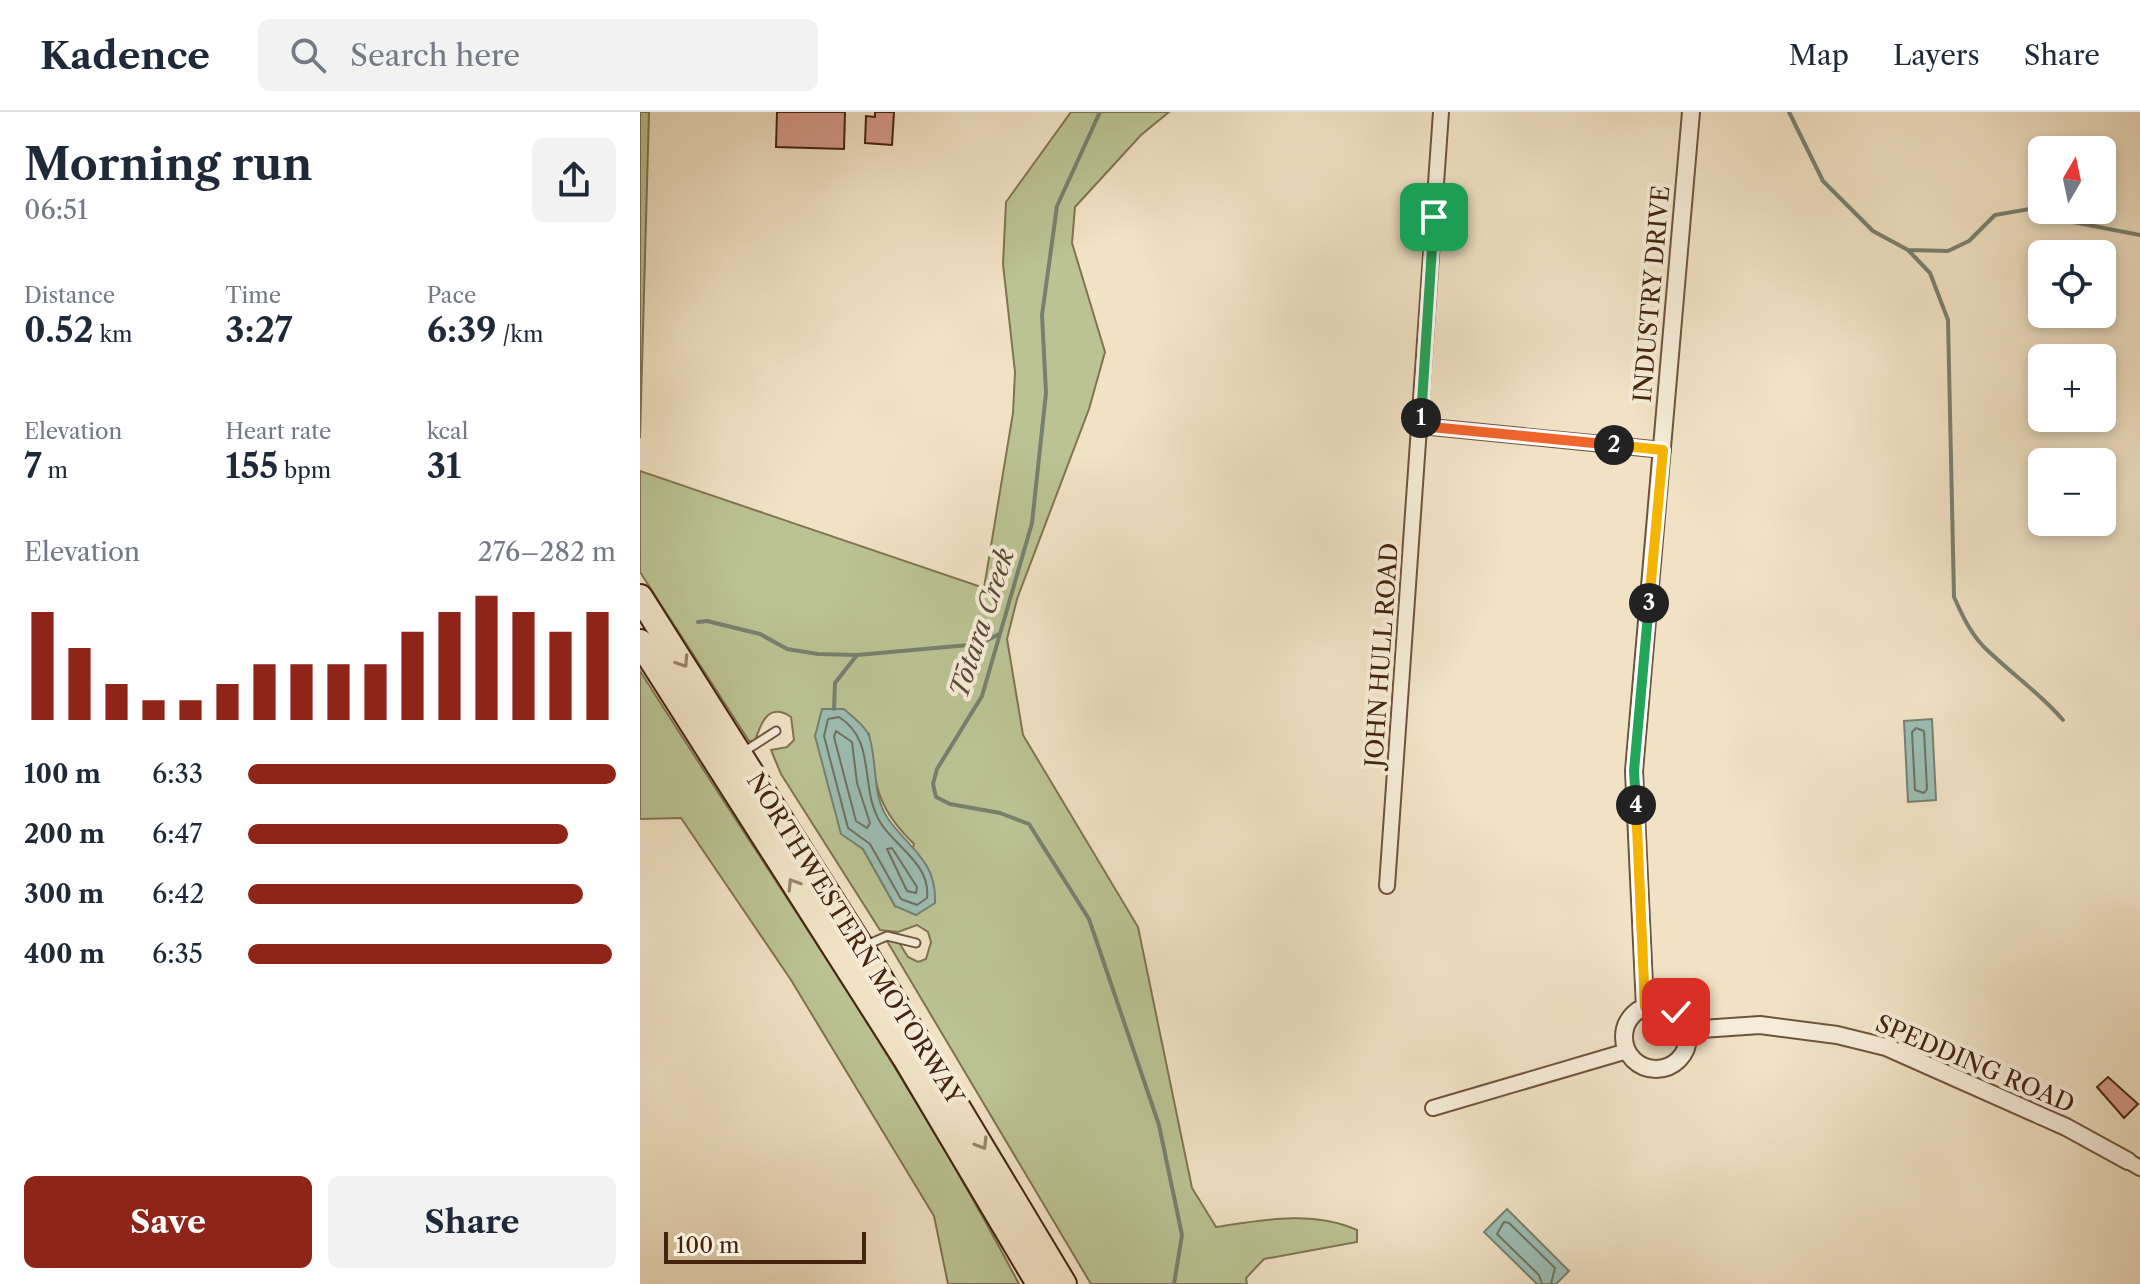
<!DOCTYPE html>
<meta charset="utf-8">
<style>
body{margin:0;font-family:"Libre Caslon Text",serif;background:#f2f2f3;color:#1f2937;height:100vh;display:flex;flex-direction:column;font-size:30px;white-space:nowrap}
*{box-sizing:border-box;margin:0}
p{font-size:26px;color:#747a83}
.icon{flex:none;width:44px;height:44px;fill:none;stroke:currentColor;stroke-width:2;stroke-linecap:round;stroke-linejoin:round}
.map{position:relative;flex:1;overflow:hidden}
.sheet{display:flex;flex-direction:column;background:#fff;width:640px}
.sheet>*{flex:none}
.needle{width:52px;rotate:9deg}
.controls{position:absolute;left:1388px;top:24px;display:grid;gap:16px}
.controls a{display:grid;place-items:center;width:88px;height:88px;border-radius:12px;background:#fff;box-shadow:0 4px 12px #0003;font-size:40px}
.scale{position:absolute;left:24px;bottom:20px;width:202px;box-sizing:border-box;padding-left:8px;border:4px solid #44240e;border-top:0;font-size:22px;line-height:28px;white-space:nowrap;color:#44240e;-webkit-text-stroke:6px #f6ecd9;paint-order:stroke}
.pin{position:absolute;display:grid;place-items:center;width:68px;height:68px;color:#fff;margin:-34px;border-radius:16px;box-shadow:0 4px 12px #0006}
.km{position:absolute;width:40px;height:40px;margin:-20px;border-radius:50%;background:#222;color:#fff;font-size:22px;line-height:40px;text-align:center}
.round{display:grid;place-items:center;flex:none;width:84px;height:84px;border-radius:12px;background:#f2f2f3}
.head{display:flex;align-items:center;justify-content:space-between;height:136px;padding:0 24px}
h1{font-size:44px;font-weight:700;line-height:60px}
.stats{display:grid;grid-template-columns:repeat(3,1fr);gap:12px;height:136px;padding:8px 24px}
.stats div{display:grid;align-content:center}
.stats b{font-size:34px;font-weight:700}
.stats small{font-size:22px;font-weight:400}
.stats p{font-size:22px}
.chart{height:224px;padding:16px 24px}
.chart p{display:flex;justify-content:space-between}
.chart svg{width:100%;height:144px;margin-top:8px;stroke:#8f2418;stroke-width:6}
.cta{display:flex;gap:16px;margin-top:auto;padding:16px 24px}
.cta a{flex:1;height:92px;border-radius:12px;background:#8f2418;color:#fff;font-size:32px;font-weight:700;line-height:92px;text-align:center}
.cta a+a{background:#f2f2f3;color:#1f2937}
ul{padding:0 24px;list-style:none;font-size:26px}
li{display:grid;grid-template-columns:128px 96px 1fr;align-items:center;height:60px}
li i{height:20px;border-radius:10px;background:#8f2418}
header{display:flex;align-items:center;gap:48px;box-sizing:border-box;height:112px;padding:0 40px;background:#fff;border-bottom:2px solid #e0e1e3}
header strong{font-size:38px}
nav{display:flex;gap:44px;margin-inline-start:auto;font-size:28px}
.search{width:560px;height:72px;background:#f2f2f3;display:flex;align-items:center;gap:20px;box-sizing:border-box;padding:0 28px;border-radius:12px;color:#747a83;font-size:30px}
main{display:flex;flex:1;min-height:0}
.map>svg:first-child{display:block}
.green{fill:#bbc394;stroke:#807451;stroke-width:2;fill-rule:evenodd}
.water{fill:#9bbeb3;stroke:#788071;stroke-width:2}
.lines{fill:none;stroke-linecap:round;stroke-linejoin:round}
.shore{stroke:#707160;stroke-width:2}
.stream{stroke:#788071;stroke-width:4}
.building{fill:#d5998a;stroke:#44240e;stroke-width:2}
.service-casing{stroke:#6f543c;stroke-width:11}
.minor-casing{stroke:#6f543c;stroke-width:18}
.tertiary-casing{stroke:#6f543c;stroke-width:20}
.motorway-casing{stroke:#44240e;stroke-width:28}
.service{stroke:#f6ecd9;stroke-width:7}
.minor{stroke:#f6ecd9;stroke-width:14}
.tertiary{stroke:#f6ecd9;stroke-width:16}
.motorway{stroke:#f1e2c5;stroke-width:24}
.oneway{stroke:#9a836a}
.split-1-casing{stroke:#fff;stroke-width:16}
.split-2-casing{stroke:#fff;stroke-width:16}
.split-3-casing{stroke:#fff;stroke-width:16}
.split-4-casing{stroke:#fff;stroke-width:16}
.split-5-casing{stroke:#fff;stroke-width:16}
.split-1{stroke:#22a559;stroke-width:10}
.split-2{stroke:#f0652b;stroke-width:10}
.split-3{stroke:#f5b400;stroke-width:10}
.split-4{stroke:#22a559;stroke-width:10}
.split-5{stroke:#f5b400;stroke-width:10}
.labels{text-anchor:middle;stroke-width:8;stroke-linejoin:round;paint-order:stroke}
.street-label{font-size:24px;fill:#44240e;stroke:#f6ecd9}
.water-label{font-size:26px;font-style:italic;fill:#5a4a37;stroke:#f6ecd9}
</style>
<header>
<strong>Kadence</strong>
<div class="search"><svg class="icon" aria-label="search" viewBox="0 0 24 24"><circle cx="10" cy="10" r="6"/><path d="M15 15l6 6"/></svg>Search here</div>
<nav><a>Map</a><a>Layers</a><a>Share</a></nav>
</header>
<main>
<section class="sheet">
<div class="head"><div><h1>Morning run</h1><p>06:51</p></div><a class="round"><svg class="icon" aria-label="share" viewBox="0 0 24 24"><path d="M12 15V3M7 8l5-5 5 5M5 13v7h14v-7"/></svg></a></div>
<div class="stats">
<div><p>Distance</p><b>0.52<small> km</small></b></div>
<div><p>Time</p><b>3:27</b></div>
<div><p>Pace</p><b>6:39<small> /km</small></b></div>
</div>
<div class="stats">
<div><p>Elevation</p><b>7<small> m</small></b></div>
<div><p>Heart rate</p><b>155<small> bpm</small></b></div>
<div><p>kcal</p><b>31</b></div>
</div>
<div class="chart"><p><span>Elevation</span>276–282 m</p>
<svg viewBox="0 0 160 44" preserveAspectRatio="none"><path d="M5 44V11M15 44V22M25 44V33M35 44V38M45 44V38M55 44V33M65 44V27M75 44V27M85 44V27M95 44V27M105 44V17M115 44V11M125 44V6M135 44V11M145 44V17M155 44V11"/></svg>
</div>
<ul>
<li><b>100 m</b>6:33<i style="width:100%"></i></li>
<li><b>200 m</b>6:47<i style="width:87%"></i></li>
<li><b>300 m</b>6:42<i style="width:91%"></i></li>
<li><b>400 m</b>6:35<i style="width:99%"></i></li>
</ul>
<div class="cta"><a>Save</a><a>Share</a></div>
</section>
<div class="map">
<svg width="1500" height="1172" viewBox="0 0 1500 1172">
<rect width="100%" height="100%" fill="#f1e2c5"/>
<filter id="stains"><feTurbulence type="fractalNoise" baseFrequency=".0025" numOctaves="4"/><feColorMatrix values="0 0 0 0 .2 0 0 0 0 .09 0 0 0 0 .02 0 0 0 .5 -.17"/></filter>
<radialGradient id="worn" r=".72"><stop offset=".6" stop-color="#630" stop-opacity="0"/><stop offset="1" stop-color="#630" stop-opacity=".3"/></radialGradient>
<path class="green" d="M0 0H9L0 326Z
M431 0H529L501 23 435 95 432 131 465 240 449 297 377 487 367 527 383 623 498 815 552 1076 576 1115C622 1108 673 1098 717 1118V1130L624 1147 606 1166 607 1172H451L247 829H258L268 845 278 850 286 847 291 830 288 820 277 813 258 820 240 818 141 662 131 638 147 635 154 628 151 605C129 590 121 610 115 629H109L0 460V359L344 476 373 301 375 260 363 152 366 90ZM229 621C236 674 235 694 274 732L255 794 223 737 201 721Z
M0 559C128 761 268 960 379 1172H308L294 1104 151 868 41 706 0 707Z"/>
<path class="water" d="M182 597H204C211 604 226 614 229 624 238 650 231 684 249 708 270 737 297 750 295 791L276 803 255 794 223 737 201 722 175 624Z
M1292 607 1296 688 1268 690 1264 609Z
M867 1097 929 1159 916 1172H897L844 1120Z"/>
<g class="lines">
<path class="shore" d="M199 605C237 629 219 674 240 710 255 735 291 752 287 786L277 793 261 787 230 732 208 716 184 624 188 607Z
M1276 616 1284 619 1287 677 1284 681 1275 678 1272 620Z
M196 619 212 630 217 671 230 711 227 716 216 709 194 625Z
M247 737 252 736 277 775 276 781 267 779Z
M902 1172 899 1163 857 1122 864 1110 869 1111 915 1156 911 1172"/>
<path class="stream" d="M460 0 417 94 402 203 406 281 392 411 342 584 297 657 293 672 296 685 310 692 360 701 389 712 449 807 519 1013 542 1123 534 1172
M1149 0 1183 69 1233 119 1268 138 1308 139 1329 129 1355 103 1395 96 1433 110 1500 123
M1268 138 1290 161 1308 208 1314 485C1322 503 1330 520 1343 534 1369 560 1399 580 1423 608
M58 510 67 509 120 522 147 537 178 542 217 543 340 532 359 522
M194 597 195 571 217 543"/>
</g>
<path class="building" d="M137 0H205L204 37 136 35Z
M235 0H254L252 33 225 31 226 4 235 5Z
M1468 965 1498 992 1484 1006 1457 975Z"/>
<g class="lines">
<g class="service-casing">
<path id="service" d="M102 641 136 619
M224 834 247 824 276 831"/>
</g>
<g class="minor-casing">
<path id="minor" d="M781 314 1023 338
M747 774 801 0
M793 996 987 939
M1488 1049 1500 1056"/>
</g>
<g class="tertiary-casing">
<path id="tertiary" d="M984 925a32 32 0 1 1 64 0a32 32 0 1 1-64 0Z
M1005 895 994 659 1051 0
M1047 918 1120 913 1197 923 1246 935 1426 1015 1488 1049"/>
</g>
<g class="motorway-casing">
<path id="motorway" d="M0 485 222 836 424 1172
M0 530 265 946 399 1172"/>
</g>
<use href="#service" class="service"/>
<use href="#minor" class="minor"/>
<use href="#tertiary" class="tertiary"/>
<use href="#motorway" class="motorway"/>
</g>
<defs><path id="oneway-chevron" d="M-2-3.5L2.5 0L-2 3.5" fill="none" stroke-width="1.6" stroke-linecap="round" stroke-linejoin="round" transform="scale(2)"/></defs>
<g class="oneway">
<use href="#oneway-chevron" transform="translate(43 550) rotate(57)"/>
<use href="#oneway-chevron" transform="translate(153 772) rotate(-122)"/>
<use href="#oneway-chevron" transform="translate(342 1032) rotate(59)"/>
</g>
<g class="lines">
<g class="split-1-casing">
<path id="split-1" d="M781 306 794 105"/>
</g>
<g class="split-2-casing">
<path id="split-2" d="M781 306V314L974 333"/>
</g>
<g class="split-3-casing">
<path id="split-3" d="M974 333 1023 338 1009 491"/>
</g>
<g class="split-4-casing">
<path id="split-4" d="M996 693 994 659 1009 491"/>
</g>
<g class="split-5-casing">
<path id="split-5" d="M996 693 1005 895 1016 893 1036 900"/>
</g>
<use href="#split-1" class="split-1"/>
<use href="#split-2" class="split-2"/>
<use href="#split-3" class="split-3"/>
<use href="#split-4" class="split-4"/>
<use href="#split-5" class="split-5"/>
</g>
<g class="labels">
<g class="street-label">
<text transform="translate(1012 182) rotate(-85)" y="8">INDUSTRY DRIVE</text>
<text transform="translate(742 543) rotate(-86)" y="8">JOHN HULL ROAD</text>
<text transform="translate(215 827) rotate(58)" y="8">NORTHWESTERN MOTORWAY</text>
<text transform="translate(1335 952) rotate(23)" y="8">SPEDDING ROAD</text>
</g>
<g class="water-label">
<text transform="translate(342 511) rotate(-72)" y="9">Tōtara Creek</text>
</g>
</g>
<rect width="100%" height="100%" filter="url(#stains)"/>
<rect width="100%" height="100%" fill="url(#worn)"/>
</svg>
<div class="controls">
<a><svg class="needle" viewBox="-14 -14 28 28"><path d="M0-13l5 13h-10z" fill="#e53935"/><path d="M0 13l5-13h-10z" fill="#747a83"/></svg></a>
<a><svg class="icon" aria-label="locate" viewBox="0 0 24 24"><circle cx="12" cy="12" r="6"/><path d="M12 2v4M12 18v4M2 12h4M18 12h4"/></svg></a>
<a>+</a>
<a>−</a>
</div>
<div class="scale">100 m</div>
<div class="pin" style="left:794px;top:105px;background:#1e9e55"><svg class="icon" aria-label="arrive" viewBox="0 0 24 24"><path d="M6 21V4h12l-3 4 3 4H6"/></svg></div>
<div class="pin" style="left:1036px;top:900px;background:#d93025"><svg class="icon" aria-label="check" viewBox="0 0 24 24"><path d="M5 12l5 5 9-10"/></svg></div>
<b class="km" style="left:781px;top:306px">1</b>
<b class="km" style="left:974px;top:333px">2</b>
<b class="km" style="left:1009px;top:491px">3</b>
<b class="km" style="left:996px;top:693px">4</b>
</div>
</main>
